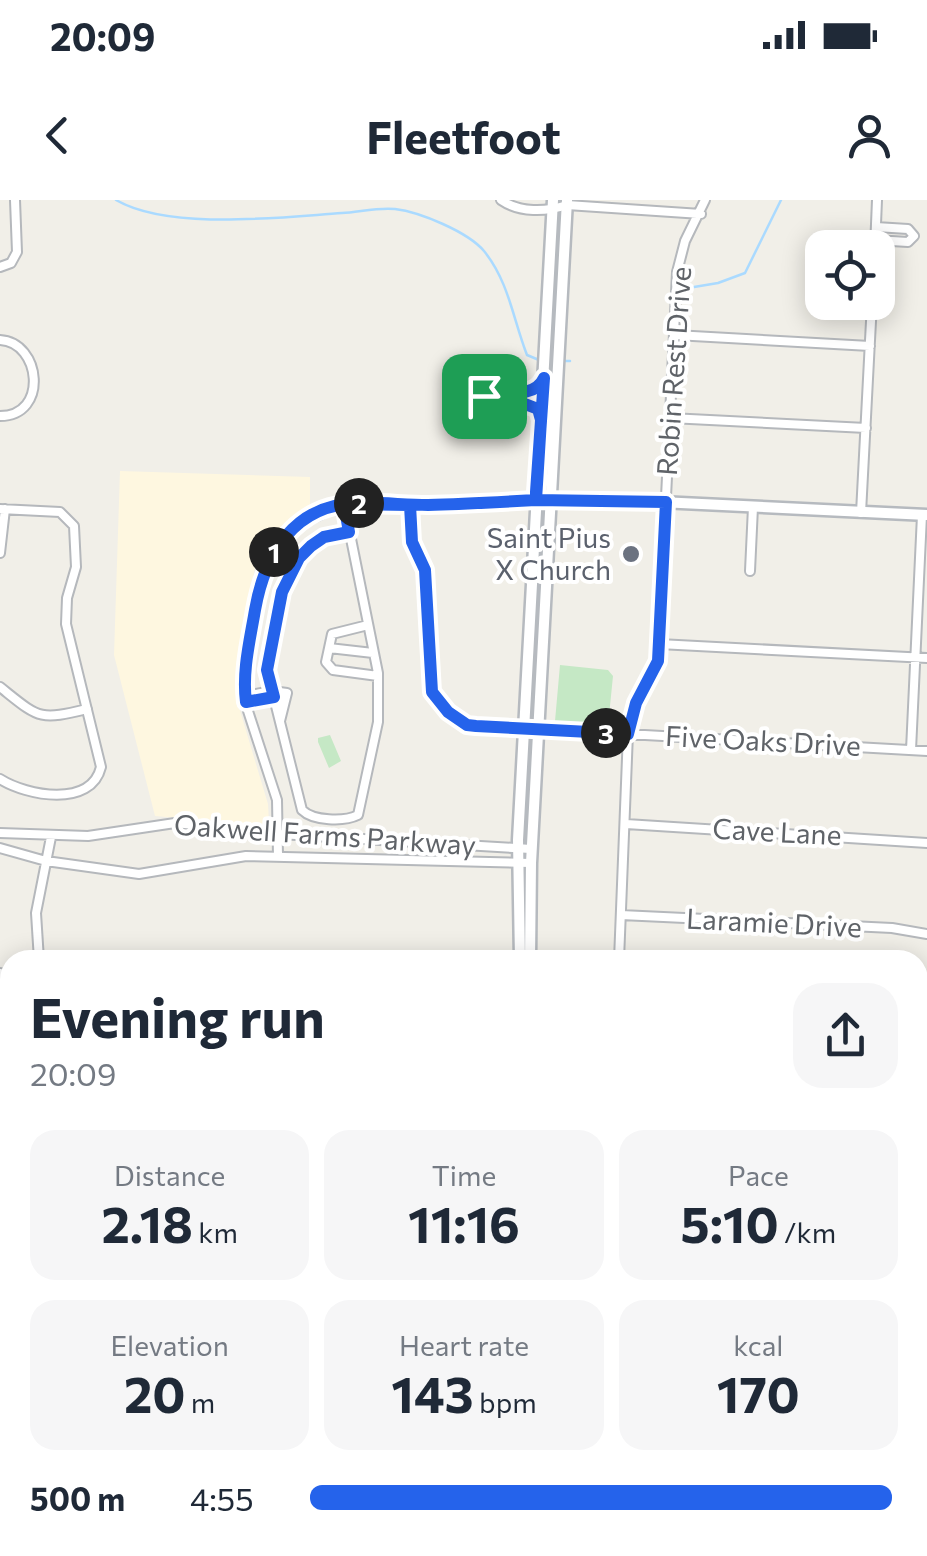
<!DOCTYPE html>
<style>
body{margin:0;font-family:Commissioner,sans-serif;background:#f6f6f7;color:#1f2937;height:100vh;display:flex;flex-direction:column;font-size:38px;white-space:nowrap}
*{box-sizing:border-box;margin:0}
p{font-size:32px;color:#747a83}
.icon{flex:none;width:55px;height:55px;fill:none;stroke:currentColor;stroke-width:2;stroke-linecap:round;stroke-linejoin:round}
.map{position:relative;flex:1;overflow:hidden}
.drawer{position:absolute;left:0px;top:750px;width:928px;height:608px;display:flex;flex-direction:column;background:#fff;border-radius:30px 30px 0 0;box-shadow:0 5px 25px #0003}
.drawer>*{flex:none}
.fabs{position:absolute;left:805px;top:30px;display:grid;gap:20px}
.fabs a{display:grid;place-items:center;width:90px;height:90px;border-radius:20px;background:#fff;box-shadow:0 5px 25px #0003;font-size:50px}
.pin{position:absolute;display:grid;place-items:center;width:85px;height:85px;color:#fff;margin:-42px;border-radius:20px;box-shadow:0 5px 15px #0006}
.km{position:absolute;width:50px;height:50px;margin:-25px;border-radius:50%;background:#222;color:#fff;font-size:28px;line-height:50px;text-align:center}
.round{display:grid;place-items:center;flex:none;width:105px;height:105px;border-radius:30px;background:#f6f6f7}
.summary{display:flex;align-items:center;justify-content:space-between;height:170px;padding:0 30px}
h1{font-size:55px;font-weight:700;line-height:75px}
.figures{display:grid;grid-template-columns:repeat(3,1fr);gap:15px;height:170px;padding:10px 30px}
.figures div{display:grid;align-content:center;border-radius:25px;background:#f6f6f7;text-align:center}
.figures b{font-size:50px;font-weight:700}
.figures small{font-size:28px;font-weight:400}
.figures p{font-size:28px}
ul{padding:0 30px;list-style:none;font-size:32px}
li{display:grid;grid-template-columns:160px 120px 1fr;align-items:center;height:75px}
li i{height:25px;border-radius:12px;background:#2563eb}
.status{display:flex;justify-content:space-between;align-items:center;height:70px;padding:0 50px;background:#fff;direction:ltr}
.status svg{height:28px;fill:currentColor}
header{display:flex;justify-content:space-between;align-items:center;height:130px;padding:0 30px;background:#fff;font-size:45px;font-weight:700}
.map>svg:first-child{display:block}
.commercial{fill:#fef7e0}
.green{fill:#c5e8c5}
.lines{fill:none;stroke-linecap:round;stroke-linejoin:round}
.stream{stroke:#aadaff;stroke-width:2.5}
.street-casing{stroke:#b5b8bc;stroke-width:12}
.secondary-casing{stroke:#b6babf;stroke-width:15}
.highway-casing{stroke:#f9ab00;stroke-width:19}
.street{stroke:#fff;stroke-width:8}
.secondary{stroke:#fff;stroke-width:10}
.highway{stroke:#fde293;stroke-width:14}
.route-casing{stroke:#fff;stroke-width:20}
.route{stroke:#2563eb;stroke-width:12}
.worship-dot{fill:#6b7280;stroke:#fff;stroke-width:4}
.labels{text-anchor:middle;stroke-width:8;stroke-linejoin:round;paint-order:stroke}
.street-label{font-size:28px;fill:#5f6368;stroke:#fff}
.worship-label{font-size:28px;fill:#5b616d;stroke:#fff;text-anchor:end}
</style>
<div class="status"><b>20:09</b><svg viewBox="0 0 49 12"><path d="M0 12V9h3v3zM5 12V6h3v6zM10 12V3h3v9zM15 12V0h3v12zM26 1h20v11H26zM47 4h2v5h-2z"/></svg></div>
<header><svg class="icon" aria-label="back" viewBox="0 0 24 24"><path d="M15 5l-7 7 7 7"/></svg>Fleetfoot<svg class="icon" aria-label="person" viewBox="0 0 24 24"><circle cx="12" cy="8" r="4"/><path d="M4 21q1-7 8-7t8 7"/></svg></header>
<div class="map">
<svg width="927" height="1356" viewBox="0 0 927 1356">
<rect width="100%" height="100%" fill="#f1efe8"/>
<path class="commercial" d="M120 271 310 277V305L271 339 255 368 239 445 238 504 268 604 269 622 265 626 155 616 114 455Z
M0 1319H10V1348H404L406 1356H0Z"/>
<path class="green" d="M560 465 608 470 613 476 608 526 555 521Z
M330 535 341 561 329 568 318 542V538Z
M927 903V959H918V907Z
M0 982 10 990V1243L0 1242Z"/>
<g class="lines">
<path class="stream" d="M116 0C169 31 282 17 342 13 359 12 379 7 395 9 420 12 468 32 484 51 509 82 513 119 527 155L539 160
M682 89 718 83 745 73 781 0
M565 161H570
M918 946 927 945"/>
<g class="street-casing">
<path id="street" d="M501 0C520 13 546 12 567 5L701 14
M875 40 908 42 914 36 908 29 876 27
M875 48 877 0
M813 54 822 59
M0 67 11 63 17 52 15 0
M675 135 870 146
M0 140C41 142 49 216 0 216
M484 196 486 199 534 206 540 217
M484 196 489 192 533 191 543 180
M670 218 866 228
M344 304 378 473V522L358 615C344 622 313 621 302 610L267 470 281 392 299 358 324 337 349 332
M411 305 412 342 425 370 432 492 442 507 467 525 927 551
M0 309 60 312 74 326 76 367 67 398 66 424 101 567C91 608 27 596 0 579
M861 313 872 102
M0 353 5 309
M750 371 753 307
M368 425 332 434 326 462 333 470 378 476
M659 444 927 458
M329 448 373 453
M0 487C39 518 38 521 87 509
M245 496 272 491 287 493 280 521
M246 502 273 497
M911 550 922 315
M626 624 927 643
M0 633 88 636 175 623 279 634 531 649
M0 648 46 661 139 674 246 656 531 663
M278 656 277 600 248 511 244 481 258 392 268 361 279 345 300 324 344 304 536 300
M621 715 892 728 927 734
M39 760 36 713 51 637
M619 760 628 533 636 503 658 461 677 72 685 41 705 0
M0 773 3 794 0 810
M918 828 927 831
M0 838 10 845
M918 898 927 892
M0 918 4 921
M0 973 10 982
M918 1026H927
M918 1126 927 1127
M411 1348 412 1356
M535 1348 537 1356"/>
</g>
<g class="secondary-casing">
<path id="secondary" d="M543 301 619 300 927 315
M520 760 518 640 553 0
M530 760 531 663 567 0
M0 1249 10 1250
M918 1250 927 1251
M0 1316 10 1317
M918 1340 927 1342
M691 1348 825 1356"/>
</g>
<g class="highway-casing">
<path id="highway" d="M0 1265 10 1268
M918 1268H927
M918 1281 927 1282
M0 1288H10
M918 1301 927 1303
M0 1302 10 1303"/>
</g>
<use href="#street" class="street"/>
<use href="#secondary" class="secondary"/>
<use href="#highway" class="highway"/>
</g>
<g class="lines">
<g class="route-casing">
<path id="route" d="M484 196 486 199 525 204 538 209 541 220 536 300C500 302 464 304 428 305 404 305 381 302 358 303 294 304 265 354 255 410 250 440 242 471 246 502L274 497 267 470 282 392 299 358 311 346 324 337 349 332 344 304 410 305 412 342 425 370 432 492 448 512 467 525 476 526 628 534 636 503 658 461 666 302 536 300V292L544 178C535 198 509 192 489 192L484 196"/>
</g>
<use href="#route" class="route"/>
</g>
<circle class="worship-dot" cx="631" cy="354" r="10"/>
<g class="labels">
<g class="street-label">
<text transform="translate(674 171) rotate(-86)" y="10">Robin Rest Drive</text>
<text transform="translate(763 541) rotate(3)" y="10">Five Oaks Drive</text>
<text transform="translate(777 632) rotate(3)" y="10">Cave Lane</text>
<text transform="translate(325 635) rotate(4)" y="10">Oakwell Farms Parkway</text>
<text transform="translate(774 723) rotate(3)" y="10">Laramie Drive</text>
</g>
<g class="worship-label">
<text x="611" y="348">Saint Pius<tspan x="611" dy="32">X Church</tspan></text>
</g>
</g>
</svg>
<div class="fabs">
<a><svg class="icon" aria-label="locate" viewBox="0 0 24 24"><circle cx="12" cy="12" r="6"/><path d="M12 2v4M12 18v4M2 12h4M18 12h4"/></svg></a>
</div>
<div class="pin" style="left:484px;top:196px;background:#1e9e55"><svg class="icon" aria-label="arrive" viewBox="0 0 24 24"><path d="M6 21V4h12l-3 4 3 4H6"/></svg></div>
<b class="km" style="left:274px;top:352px">1</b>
<b class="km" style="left:359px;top:303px">2</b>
<b class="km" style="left:606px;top:533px">3</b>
<section class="drawer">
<div class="summary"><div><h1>Evening run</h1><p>20:09</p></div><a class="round"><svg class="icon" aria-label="share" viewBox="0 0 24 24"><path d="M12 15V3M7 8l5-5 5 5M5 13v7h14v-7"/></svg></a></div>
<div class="figures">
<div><p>Distance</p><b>2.18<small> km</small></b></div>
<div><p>Time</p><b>11:16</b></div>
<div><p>Pace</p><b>5:10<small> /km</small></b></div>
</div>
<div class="figures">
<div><p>Elevation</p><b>20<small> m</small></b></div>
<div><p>Heart rate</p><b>143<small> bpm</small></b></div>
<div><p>kcal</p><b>170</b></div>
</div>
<ul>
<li><b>500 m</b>4:55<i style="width:99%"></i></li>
</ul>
</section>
</div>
